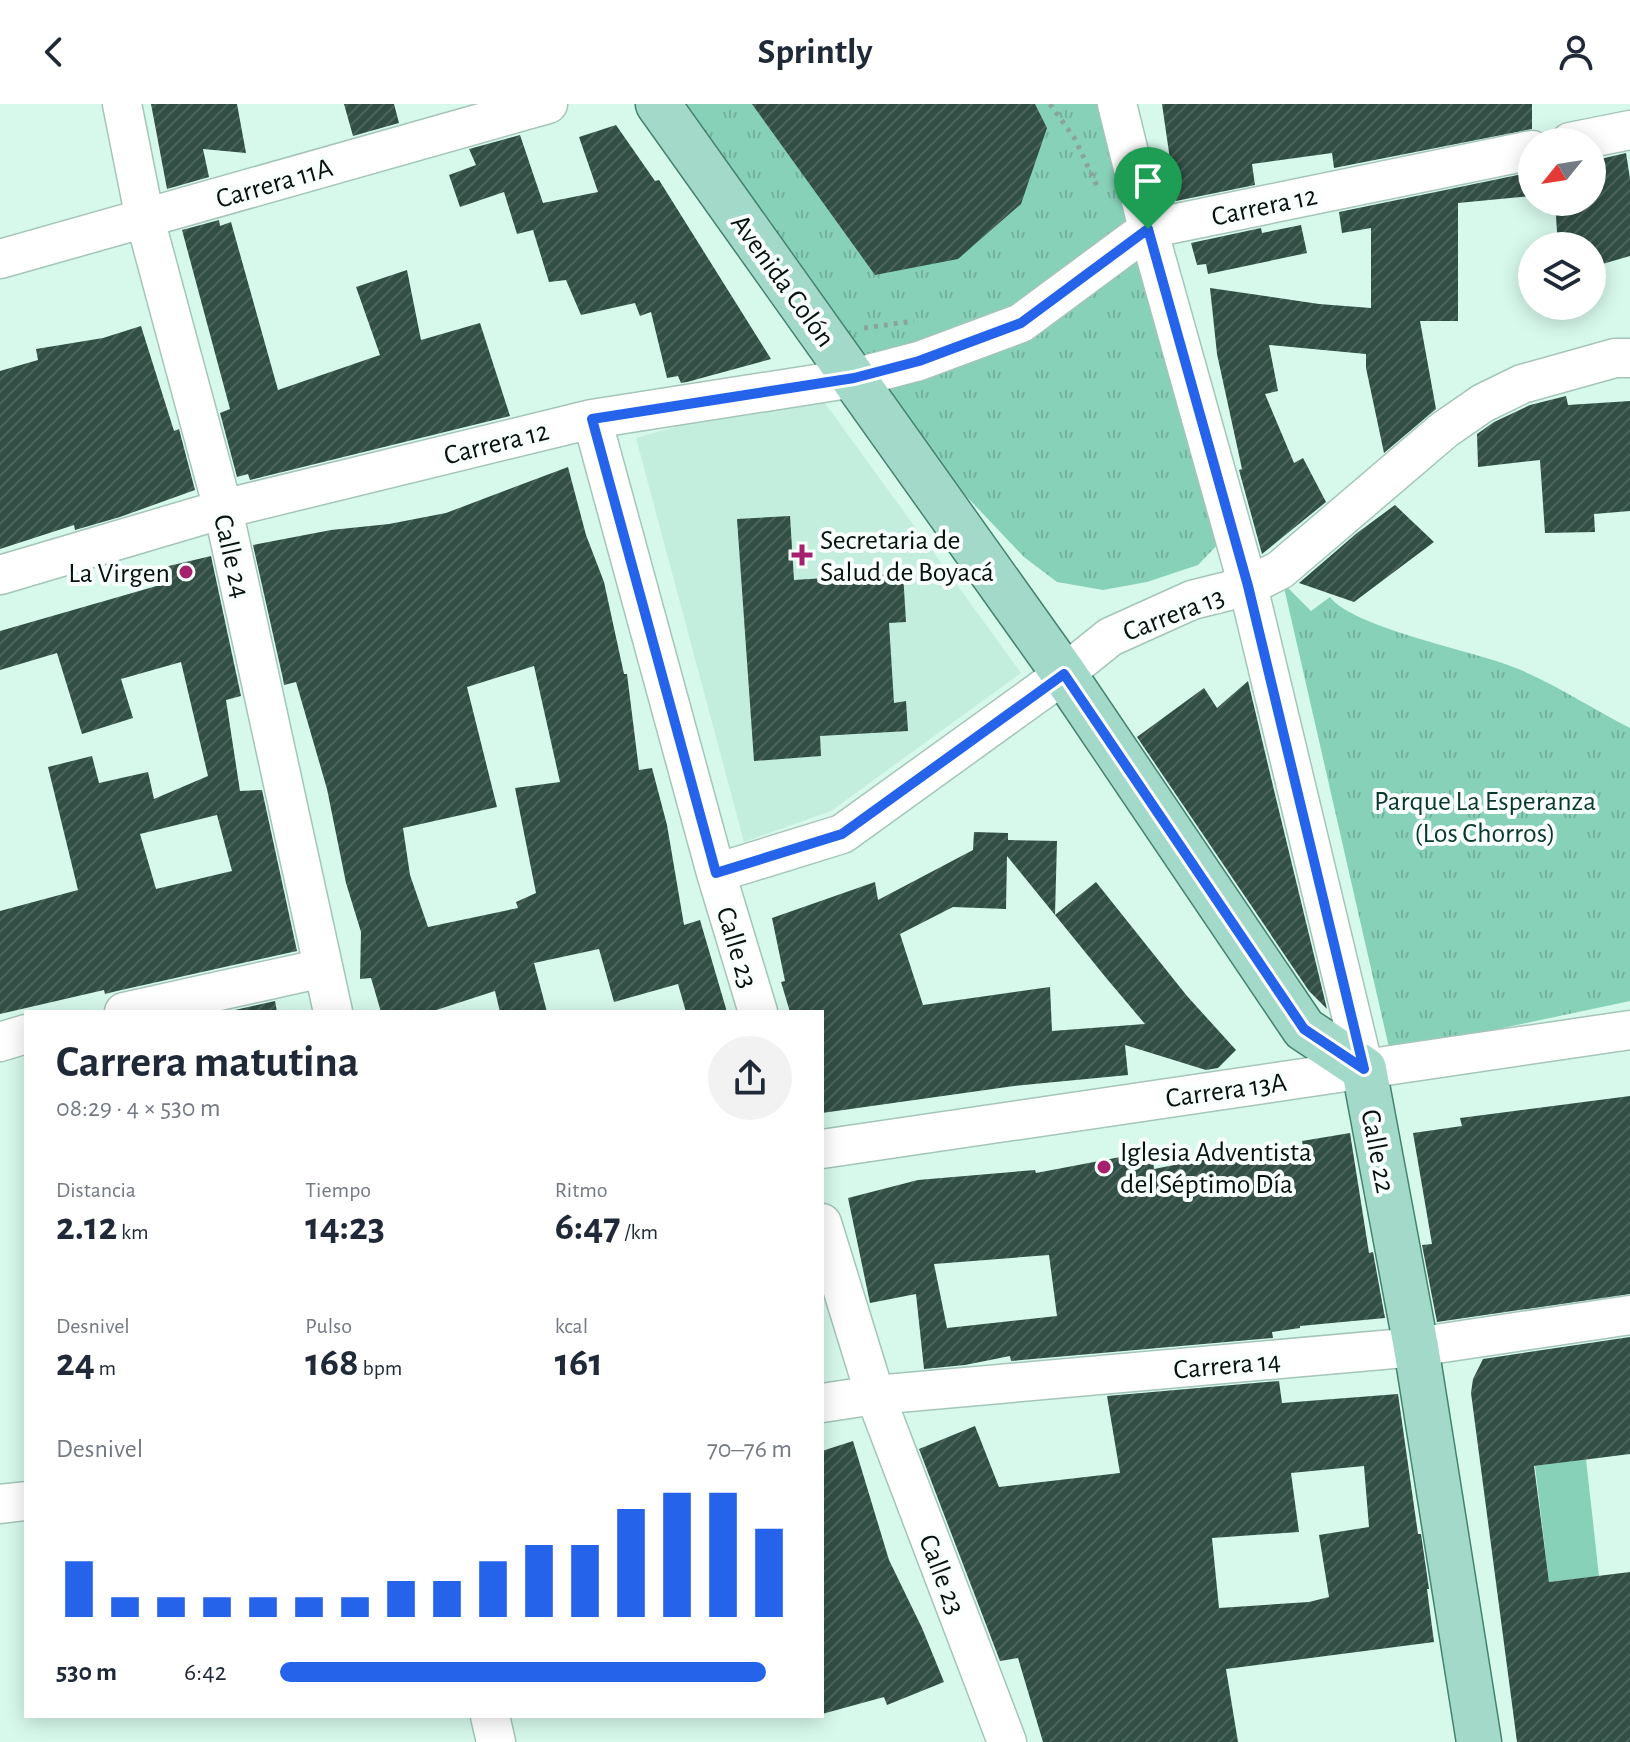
<!DOCTYPE html>
<html lang="es">
<meta charset="utf-8">
<style>
body{margin:0;font-family:"Alegreya Sans",sans-serif;background:#f2f2f3;color:#1f2937;height:100vh;display:flex;flex-direction:column;font-size:30px;white-space:nowrap}
*{box-sizing:border-box;margin:0}
p{font-size:26px;color:#747a83}
.icon{flex:none;width:44px;height:44px;fill:none;stroke:currentColor;stroke-width:2;stroke-linecap:round;stroke-linejoin:round}
.map{position:relative;flex:1;overflow:hidden}
.sheet{position:absolute;left:24px;top:906px;width:800px;height:708px;display:flex;flex-direction:column;background:#fff;border-radius:0px;box-shadow:0 4px 20px #0003}
.sheet>*{flex:none}
.needle{width:52px;rotate:240deg}
.fabs{position:absolute;left:1518px;top:24px;display:grid;gap:16px}
.fabs a{display:grid;place-items:center;width:88px;height:88px;border-radius:50%;background:#fff;box-shadow:0 4px 20px #0003;font-size:40px}
.pin{position:absolute;display:grid;place-items:center;width:68px;height:68px;color:#fff;margin:-82px -34px;border-radius:50% 50% 50% 0;rotate:-45deg;box-shadow:0 0 8px #0007}
.pin .icon{rotate:45deg}
.round{display:grid;place-items:center;flex:none;width:84px;height:84px;border-radius:42px;background:#f2f2f3}
.headline{display:flex;align-items:center;justify-content:space-between;height:136px;padding:0 32px}
h1{font-size:44px;font-weight:700;line-height:60px}
.metrics{display:grid;grid-template-columns:repeat(3,1fr);gap:12px;height:136px;padding:8px 32px}
.metrics div{display:grid;align-content:center}
.metrics b{font-size:40px;font-weight:700}
.metrics small{font-size:22px;font-weight:400}
.metrics p{font-size:22px}
.chart{height:224px;padding:16px 32px}
.chart p{display:flex;justify-content:space-between}
.chart svg{width:100%;height:144px;margin-top:8px;stroke:#2563eb;stroke-width:6}
ul{padding:0 32px;list-style:none;font-size:26px}
li{display:grid;grid-template-columns:128px 96px 1fr;align-items:center;height:60px}
li i{height:20px;border-radius:10px;background:#2563eb}
header{display:flex;justify-content:space-between;align-items:center;height:104px;padding:0 32px;background:#fff;font-size:36px;font-weight:700}
.map>svg:first-child{display:block}
.built{fill:#c3eede}
.grass{fill:url(#grass-tufts)}
.garden{fill:#88d1b9}
.building{fill:url(#building-hatch);fill-rule:evenodd}
.lines{fill:none;stroke-linecap:round;stroke-linejoin:round}
.minor-casing{stroke:#a4c5b8;stroke-width:41}
.major-casing{stroke:#44836f;stroke-width:47}
.path{stroke:#8aa49b;stroke-width:5;stroke-dasharray:4 6;stroke-linecap:butt}
.minor{stroke:#fff;stroke-width:38}
.major{stroke:#a3d9c8;stroke-width:44}
.route-casing{stroke:#fff;stroke-width:16}
.route{stroke:#2563eb;stroke-width:10}
.poi-dot{fill:#a5216d;stroke:#f8fffc;stroke-width:3}
.labels{text-anchor:middle;stroke-width:8;stroke-linejoin:round;paint-order:stroke}
.street-label{font-size:28px;fill:#06120e;stroke:#f8fffc}
.poi-label{font-size:28px;fill:#06120e;stroke:#f8fffc;text-anchor:start}
.park-label{font-size:28px;fill:#08372b;stroke:#f8fffc}
</style>
<header><svg class="icon" aria-label="back" viewBox="0 0 24 24"><path d="M15 5l-7 7 7 7"/></svg>Sprintly<svg class="icon" aria-label="person" viewBox="0 0 24 24"><circle cx="12" cy="8" r="4"/><path d="M4 21q1-7 8-7t8 7"/></svg></header>
<div class="map">
<svg width="1630" height="1638" viewBox="0 0 1630 1638">
<defs>
<pattern id="grass-tufts" width="24" height="20" patternUnits="userSpaceOnUse" patternTransform="scale(2)"><rect width="24" height="20" fill="#88d1b9"/><path d="M3 7l-1-3M5 7V3M7 7l1-3M15 17l-1-3M17 17v-4M19 17l1-3" fill="none" stroke="#74b29e"/></pattern>
<pattern id="building-hatch" width="6" height="6" patternUnits="userSpaceOnUse" patternTransform="scale(2)"><rect width="6" height="6" fill="#324f45"/><path d="M-1 1l2-2M0 6l6-6M5 7l2-2" fill="none" stroke="#4c645c"/></pattern>
</defs>
<rect width="100%" height="100%" fill="#d7f9ec"/>
<path class="built" d="M814 284 1021 569 831 707 744 738 636 334Z"/>
<path class="grass" d="M658 0H1108L1223 435 1198 461 1147 478 1103 486 1057 478 1024 453 854 274Z
M1283 479 1311 507 1330 493C1353 524 1475 547 1516 564 1555 580 1593 605 1630 624V897L1390 948Z"/>
<path class="garden" d="M1586 1355 1599 1472 1549 1478 1535 1362Z"/>
<path class="building" d="M151 0H237L246 49 203 45 209 73 167 85Z
M344 0H394L399 19 353 32Z
M752 0H1035L1047 24 1021 100 958 155 875 171Z
M1162 0H1532V25L1334 64 1332 49 1252 60 1255 81 1176 97Z
M616 21 655 77 659 76 771 255 687 278 681 279 678 272 667 274 651 208 640 212 635 199 581 211 566 176 549 178 533 126 517 130 504 88 460 103 449 71 476 61 469 45 520 31 543 99 598 88 579 33Z
M1626 49 1630 75V152L1592 163V142H1558L1555 98H1592V57Z
M1532 68V92L1458 99V217H1420L1436 305 1384 349 1366 264V250L1269 241 1278 287 1265 290 1294 359 1303 354 1326 398 1262 450 1239 366 1242 365 1217 250 1210 184 1319 200 1371 204V124L1342 129 1339 108Z
M219 116 220 122 231 118 278 286 380 251 356 183 407 166 421 236 480 219 510 312 250 376 248 370 237 373 220 309 230 305 182 126Z
M1301 121 1307 149 1208 170 1206 160 1197 161 1191 139 1261 124 1262 129Z
M141 222 174 327 179 325 195 386 120 413 75 426 74 421 0 445V267L38 256 36 245 103 234Z
M1566 292 1568 301 1630 297V407L1594 410 1595 428 1545 429 1540 356 1478 363 1477 330 1494 318 1530 301Z
M568 363 586 431 604 478 624 570H627L639 666 652 664 667 721 684 821 700 816 727 908H686L678 880 614 898 599 845 534 859 547 908H500L495 887 430 908H381L371 874 360 875 361 828 346 779 327 685 296 578 284 581 283 575 253 441 331 426 389 420 446 409ZM534 562 560 678 515 684 536 789 516 798 518 804 428 823 410 771 403 724 497 703 467 583Z
M1395 401 1434 438 1354 498 1299 479 1357 429Z
M790 412 794 476 903 469 906 518 889 519 894 599 906 597 908 627 820 632 821 652 754 657 737 415Z
M211 452 241 592 226 596 240 687 262 686 297 847 117 887 105 890 104 886 0 910V807L78 786 48 663 92 652 99 679 148 668 154 695 208 672 181 558 121 575 133 614 82 630 57 549 0 566V527L160 481 156 465ZM217 711 232 767 156 785 140 730Z
M1248 577 1273 682 1327 905 1309 887 1137 633 1204 584 1217 604Z
M974 728 1008 729V736L1057 737 1055 811 1096 778 1187 892 1236 946 1218 964 1206 966 1125 941 1128 971 1014 982 822 1009V908H790L781 878 785 877 772 814 875 778 878 796 973 746ZM1007 752 1107 875 1145 920 1052 927 1050 883 923 901 900 830 953 803 1006 805Z
M275 897 277 908H226Z
M1630 992V1190L1437 1218 1422 1141 1432 1140 1413 1029 1462 1022 1460 1014Z
M1350 1029 1369 1149 1373 1148 1385 1214 1300 1222V1224L1272 1228 1273 1234 1011 1257 1010 1252 965 1261 924 1265 916 1190 870 1199 848 1094 918 1076 1035 1066 1036 1069 1152 1047 1154 1065 1245 1047 1246 1055 1304 1049 1302 1037ZM1049 1151 1057 1212 947 1224 934 1160Z
M1630 1233V1350L1534 1362 1549 1478 1630 1468V1638H1517L1471 1289 1473 1275 1483 1255Z
M1279 1277 1282 1299 1398 1290 1418 1430H1421L1429 1485H1427L1434 1538 1226 1565 1238 1638H1043L1018 1554 1000 1557 919 1345 975 1322 999 1383 1120 1369 1107 1292ZM1364 1362 1369 1423 1319 1431 1329 1493 1309 1498 1219 1504 1212 1434 1299 1428 1291 1369Z
M853 1337 889 1456 922 1524 944 1578 887 1601 884 1593 822 1610V1347Z"/>
<g class="lines">
<g class="minor-casing">
<path id="minor" d="M122 0 145 115 223 405 333 908
M1117 0 1148 125 1248 482 1364 965
M1570 38 1630 26
M0 155 548 0
M592 315 716 769 758 908
M0 471 223 405 592 315 854 274 919 257 1021 219 1148 125 1532 46
M716 769 842 730 1064 570 1110 533 1192 496 1248 482 1280 466 1444 326 1483 299 1522 280 1615 254H1630
M124 908 323 864
M0 938 26 930
M822 1045 1630 926
M822 1119 875 1291 1007 1638
M822 1299 875 1291 1416 1243 1630 1211
M0 1400 26 1397
M490 1612 496 1638"/>
</g>
<g class="major-casing">
<path id="major" d="M658 0 1064 570 1304 925 1364 965 1416 1243 1479 1638"/>
</g>
<path class="path" d="M1050 0 1075 35 1097 82
M864 224 914 217"/>
<use href="#minor" class="minor"/>
<use href="#major" class="major"/>
</g>
<g class="lines">
<g class="route-casing">
<path id="route" d="M1148 125 1248 482 1364 965 1304 925 1064 570 842 730 716 769 592 315 854 274 919 257 1021 219Z"/>
</g>
<use href="#route" class="route"/>
</g>
<g class="poi-dot">
<path d="M798 439h8v8h8v8h-8v8h-8v-8h-8v-8h8z"/>
<circle cx="186" cy="468" r="8"/>
<circle cx="1104" cy="1063" r="8"/>
</g>
<g class="labels">
<g class="street-label">
<text transform="translate(274 78) rotate(-16)" y="10">Carrera 11A</text>
<text transform="translate(1264 101) rotate(-12)" y="10">Carrera 12</text>
<text transform="translate(784 176) rotate(54)" y="10">Avenida Colón</text>
<text transform="translate(496 338) rotate(-14)" y="10">Carrera 12</text>
<text transform="translate(233 452) rotate(77)" y="10">Calle 24</text>
<text transform="translate(1173 509) rotate(-21)" y="10">Carrera 13</text>
<text transform="translate(738 843) rotate(73)" y="10">Calle 23</text>
<text transform="translate(1226 985) rotate(-8)" y="10">Carrera 13A</text>
<text transform="translate(1379 1047) rotate(79)" y="10">Calle 22</text>
<text transform="translate(1227 1260) rotate(-5)" y="10">Carrera 14</text>
<text transform="translate(943 1470) rotate(69)" y="10">Calle 23</text>
</g>
<g class="poi-label">
<text x="820" y="445">Secretaria de<tspan x="820" dy="32">Salud de Boyacá</tspan></text>
<text x="170" y="478" text-anchor="end">La Virgen</text>
<text x="1120" y="1057">Iglesia Adventista<tspan x="1120" dy="32">del Séptimo Día</tspan></text>
</g>
<g class="park-label">
<text x="1485" y="706">Parque La Esperanza<tspan x="1485" dy="32">(Los Chorros)</tspan></text>
</g>
</g>
</svg>
<div class="fabs">
<a><svg class="needle" viewBox="-14 -14 28 28"><path d="M0-13l5 13h-10z" fill="#e53935"/><path d="M0 13l5-13h-10z" fill="#747a83"/></svg></a>
<a><svg class="icon" aria-label="layers" viewBox="0 0 24 24"><path d="M12 4l9 5-9 5-9-5zM3 14l9 5 9-5"/></svg></a>
</div>
<div class="pin" style="left:1148px;top:125px;background:#1e9e55"><svg class="icon" aria-label="arrive" viewBox="0 0 24 24"><path d="M6 21V4h12l-3 4 3 4H6"/></svg></div>
<section class="sheet">
<div class="headline"><div><h1>Carrera matutina</h1><p>08:29 · 4 × 530 m</p></div><a class="round"><svg class="icon" aria-label="share" viewBox="0 0 24 24"><path d="M12 15V3M7 8l5-5 5 5M5 13v7h14v-7"/></svg></a></div>
<div class="metrics">
<div><p>Distancia</p><b>2.12<small> km</small></b></div>
<div><p>Tiempo</p><b>14:23</b></div>
<div><p>Ritmo</p><b>6:47<small> /km</small></b></div>
</div>
<div class="metrics">
<div><p>Desnivel</p><b>24<small> m</small></b></div>
<div><p>Pulso</p><b>168<small> bpm</small></b></div>
<div><p>kcal</p><b>161</b></div>
</div>
<div class="chart"><p><span>Desnivel</span>70–76 m</p>
<svg viewBox="0 0 160 44" preserveAspectRatio="none"><path d="M5 44V27M15 44V38M25 44V38M35 44V38M45 44V38M55 44V38M65 44V38M75 44V33M85 44V33M95 44V27M105 44V22M115 44V22M125 44V11M135 44V6M145 44V6M155 44V17"/></svg>
</div>
<ul>
<li><b>530 m</b>6:42<i style="width:95%"></i></li>
</ul>
</section>
</div>
